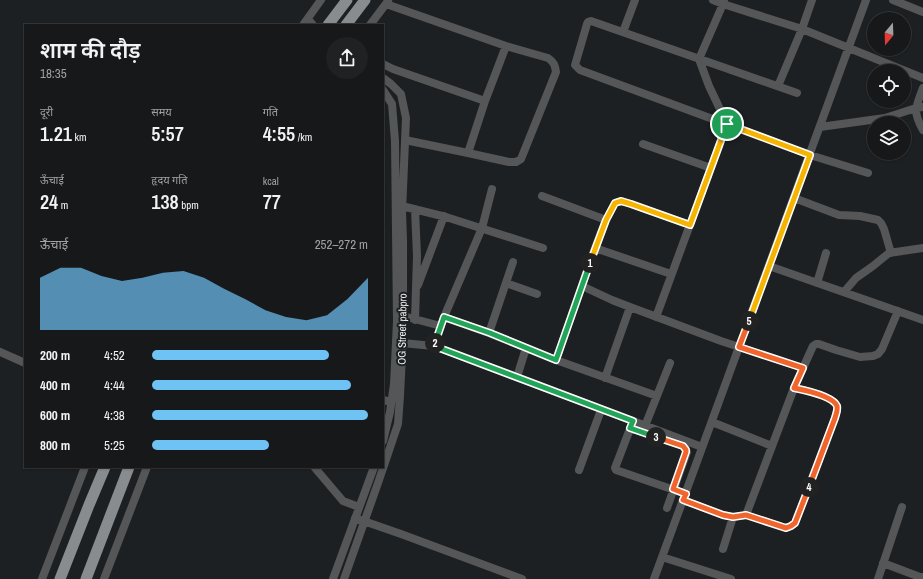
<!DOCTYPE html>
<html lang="hi">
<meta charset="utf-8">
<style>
body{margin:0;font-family:"Archivo Narrow","Noto Sans Devanagari",sans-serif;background:#1f2123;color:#f1f3f6;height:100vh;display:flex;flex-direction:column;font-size:15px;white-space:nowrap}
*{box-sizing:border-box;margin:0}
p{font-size:13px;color:#9ea0a2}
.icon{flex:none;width:22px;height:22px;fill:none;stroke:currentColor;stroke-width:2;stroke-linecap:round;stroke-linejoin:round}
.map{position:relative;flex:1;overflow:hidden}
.panel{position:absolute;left:24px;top:24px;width:360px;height:444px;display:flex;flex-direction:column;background:#16181a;border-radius:0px;box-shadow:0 1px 3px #0004,0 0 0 1px #353739}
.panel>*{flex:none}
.needle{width:26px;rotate:199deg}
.buttons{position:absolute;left:867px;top:12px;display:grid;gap:8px}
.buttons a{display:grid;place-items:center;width:44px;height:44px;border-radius:50%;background:#16181a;box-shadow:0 1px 3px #0004,0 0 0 1px #353739;font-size:20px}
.pin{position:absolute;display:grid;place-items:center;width:34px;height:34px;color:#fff;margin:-17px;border:2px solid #fff;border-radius:50%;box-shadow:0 1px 4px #0007}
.km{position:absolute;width:20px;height:20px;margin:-10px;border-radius:50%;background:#222;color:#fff;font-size:11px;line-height:20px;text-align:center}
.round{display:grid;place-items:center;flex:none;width:42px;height:42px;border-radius:21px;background:#1f2123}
.headline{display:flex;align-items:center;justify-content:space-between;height:68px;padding:0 16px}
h1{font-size:22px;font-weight:600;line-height:30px}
.figures{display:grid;grid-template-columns:repeat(3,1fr);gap:6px;height:68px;padding:4px 16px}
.figures div{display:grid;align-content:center}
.figures b{font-size:20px;font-weight:600}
.figures small{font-size:11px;font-weight:400}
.figures p{font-size:11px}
.chart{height:112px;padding:8px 16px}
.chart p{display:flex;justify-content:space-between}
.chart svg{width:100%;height:72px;margin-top:4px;fill:#6fc2f4;opacity:.7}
ul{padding:0 16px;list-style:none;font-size:13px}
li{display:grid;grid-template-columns:64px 48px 1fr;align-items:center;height:30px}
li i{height:10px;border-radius:5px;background:#6fc2f4}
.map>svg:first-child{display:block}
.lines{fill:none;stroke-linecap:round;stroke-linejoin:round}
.minor{stroke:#545657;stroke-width:8}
.major{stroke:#898c8e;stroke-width:11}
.split-1-casing{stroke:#fff;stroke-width:8}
.split-2-casing{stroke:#fff;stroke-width:8}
.split-3-casing{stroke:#fff;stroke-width:8}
.split-4-casing{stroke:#fff;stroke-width:8}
.split-5-casing{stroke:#fff;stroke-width:8}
.split-6-casing{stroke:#fff;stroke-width:8}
.split-1{stroke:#f5b400;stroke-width:5}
.split-2{stroke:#22a559;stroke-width:5}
.split-3{stroke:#22a559;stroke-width:5}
.split-4{stroke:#f0652b;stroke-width:5}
.split-5{stroke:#f0652b;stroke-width:5}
.split-6{stroke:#f5b400;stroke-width:5}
.labels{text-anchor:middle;stroke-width:4;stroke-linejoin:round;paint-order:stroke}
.street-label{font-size:11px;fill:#eceef0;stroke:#1d2022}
</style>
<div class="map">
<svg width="923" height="579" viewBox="0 0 923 579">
<rect width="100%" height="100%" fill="#1d2022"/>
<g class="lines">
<path class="minor" d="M724 0 723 4 802 29 923 78
M893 0 923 12
M386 4 506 46 548 58C554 62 555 65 556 72L521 159 516 162H509L468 153
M308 19 313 25
M303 25 321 0
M370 25 388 1
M623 32 635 0
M383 64 393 69 485 101 468 153 405 140
M778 86 802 29 812 0
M923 88C916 107 912 111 923 130
M383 90 392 104 395 141 397 321 394 384 390 412 383 441
M797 93 591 21 588 22 587 24 575 65 580 70 810 155 868 173
M485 101 506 46
M820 127 885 118 916 108 923 107
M643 144 711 168
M542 196 606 220
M794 198 839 215 860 216 878 220 881 223 884 229 891 253
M398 205 446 217 543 248
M415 209 417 256 415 320
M595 248 671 274
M769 266 923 320
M506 283 537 294
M817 283 826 253
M418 285 444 216
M582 286 612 300 630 307 721 341 803 368 794 388C804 390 833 396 837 406 838 410 836 414 835 418L795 523 791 526 785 528 746 515 733 517 723 515 683 500
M844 292 856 278 873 266 889 253 923 248
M403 316 441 326
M444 317 482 228 492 189
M656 317 727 124 709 86 699 59 723 4 713 0
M489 333 513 262
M402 343 434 346 702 447
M434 346 444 317 489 333 526 348
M0 352 25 363
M803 368 813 346 816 344H819L836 350 860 357 873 356 878 354 882 349 898 311
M517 377 526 348 556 360
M605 378 630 307
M657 396 556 360 595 248 606 220 615 203 621 201 631 204 690 225
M383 400 391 402
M633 421 615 468 616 470 686 494
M712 422 772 446
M645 426 670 363
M630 428 683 446 686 450 687 452 667 508
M315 468 343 501 359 507
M579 470 601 410
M746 515 794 388
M355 518 401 534 522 579
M723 549 733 517
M662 557 731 579
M883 563 920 577H923
M42 579 85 467
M104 579 147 467
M333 579 374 467
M344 579 378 483 398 424 400 396 403 334V240L402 212 406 118 401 94 391 84 383 78
M654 579 866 0
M878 579 902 507"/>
<path class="major" d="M328 25 347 0
M346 25 365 0
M60 579 89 505 105 467
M86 579 129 467"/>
</g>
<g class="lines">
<g class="split-1-casing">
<path id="split-1" d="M590 263 606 220 615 203 621 201 631 204 690 225 727 124"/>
</g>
<g class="split-2-casing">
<path id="split-2" d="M435 343 444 317 490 333 556 360 590 263"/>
</g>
<g class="split-3-casing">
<path id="split-3" d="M435 343 434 346 633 421 630 428 656 437"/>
</g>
<g class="split-4-casing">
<path id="split-4" d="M656 437 683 446 686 450V452L673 489 686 494 683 500 723 515 733 517 746 515 786 528 791 526 795 523 809 487"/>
</g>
<g class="split-5-casing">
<path id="split-5" d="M749 321 739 347 803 368 794 388C804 390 833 396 837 406 838 410 836 414 835 418L809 487"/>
</g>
<g class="split-6-casing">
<path id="split-6" d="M727 124 810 155 749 321"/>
</g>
<use href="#split-1" class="split-1"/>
<use href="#split-2" class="split-2"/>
<use href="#split-3" class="split-3"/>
<use href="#split-4" class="split-4"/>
<use href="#split-5" class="split-5"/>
<use href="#split-6" class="split-6"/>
</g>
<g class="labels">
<g class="street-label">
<text transform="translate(402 329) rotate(-89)" y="4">OG Street pabpro</text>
</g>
</g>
</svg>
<div class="buttons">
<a><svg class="needle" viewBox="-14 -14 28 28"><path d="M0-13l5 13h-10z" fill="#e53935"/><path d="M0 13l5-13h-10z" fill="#9ea0a2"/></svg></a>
<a><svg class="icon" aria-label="locate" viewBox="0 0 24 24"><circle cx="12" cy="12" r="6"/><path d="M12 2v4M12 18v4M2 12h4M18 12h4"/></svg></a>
<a><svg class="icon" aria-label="layers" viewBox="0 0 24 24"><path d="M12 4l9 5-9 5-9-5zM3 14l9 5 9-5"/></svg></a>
</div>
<div class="pin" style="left:727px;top:124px;background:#1e9e55"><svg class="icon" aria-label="arrive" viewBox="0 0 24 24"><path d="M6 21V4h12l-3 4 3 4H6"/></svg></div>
<b class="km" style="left:590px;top:263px">1</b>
<b class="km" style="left:435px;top:343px">2</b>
<b class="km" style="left:656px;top:437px">3</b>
<b class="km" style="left:809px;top:487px">4</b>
<b class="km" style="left:749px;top:321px">5</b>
<section class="panel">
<div class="headline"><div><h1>शाम की दौड़</h1><p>18:35</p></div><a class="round"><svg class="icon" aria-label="share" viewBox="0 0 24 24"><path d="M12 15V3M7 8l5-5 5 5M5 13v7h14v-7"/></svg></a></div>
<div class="figures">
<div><p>दूरी</p><b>1.21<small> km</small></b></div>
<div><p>समय</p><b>5:57</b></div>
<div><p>गति</p><b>4:55<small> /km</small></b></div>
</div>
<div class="figures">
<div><p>ऊँचाई</p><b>24<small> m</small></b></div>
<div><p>हृदय गति</p><b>138<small> bpm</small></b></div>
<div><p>kcal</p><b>77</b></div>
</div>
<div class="chart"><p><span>ऊँचाई</span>252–272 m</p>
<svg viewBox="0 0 160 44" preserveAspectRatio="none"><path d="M0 44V12L10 6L20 6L30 11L40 14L50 12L60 9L70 8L80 12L90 19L100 25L110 32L120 36L130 38L140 35L150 25L160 12V44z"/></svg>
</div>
<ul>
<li><b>200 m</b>4:52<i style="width:82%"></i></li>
<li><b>400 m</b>4:44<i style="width:92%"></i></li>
<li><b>600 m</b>4:38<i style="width:100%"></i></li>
<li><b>800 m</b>5:25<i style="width:54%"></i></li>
</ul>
</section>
</div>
